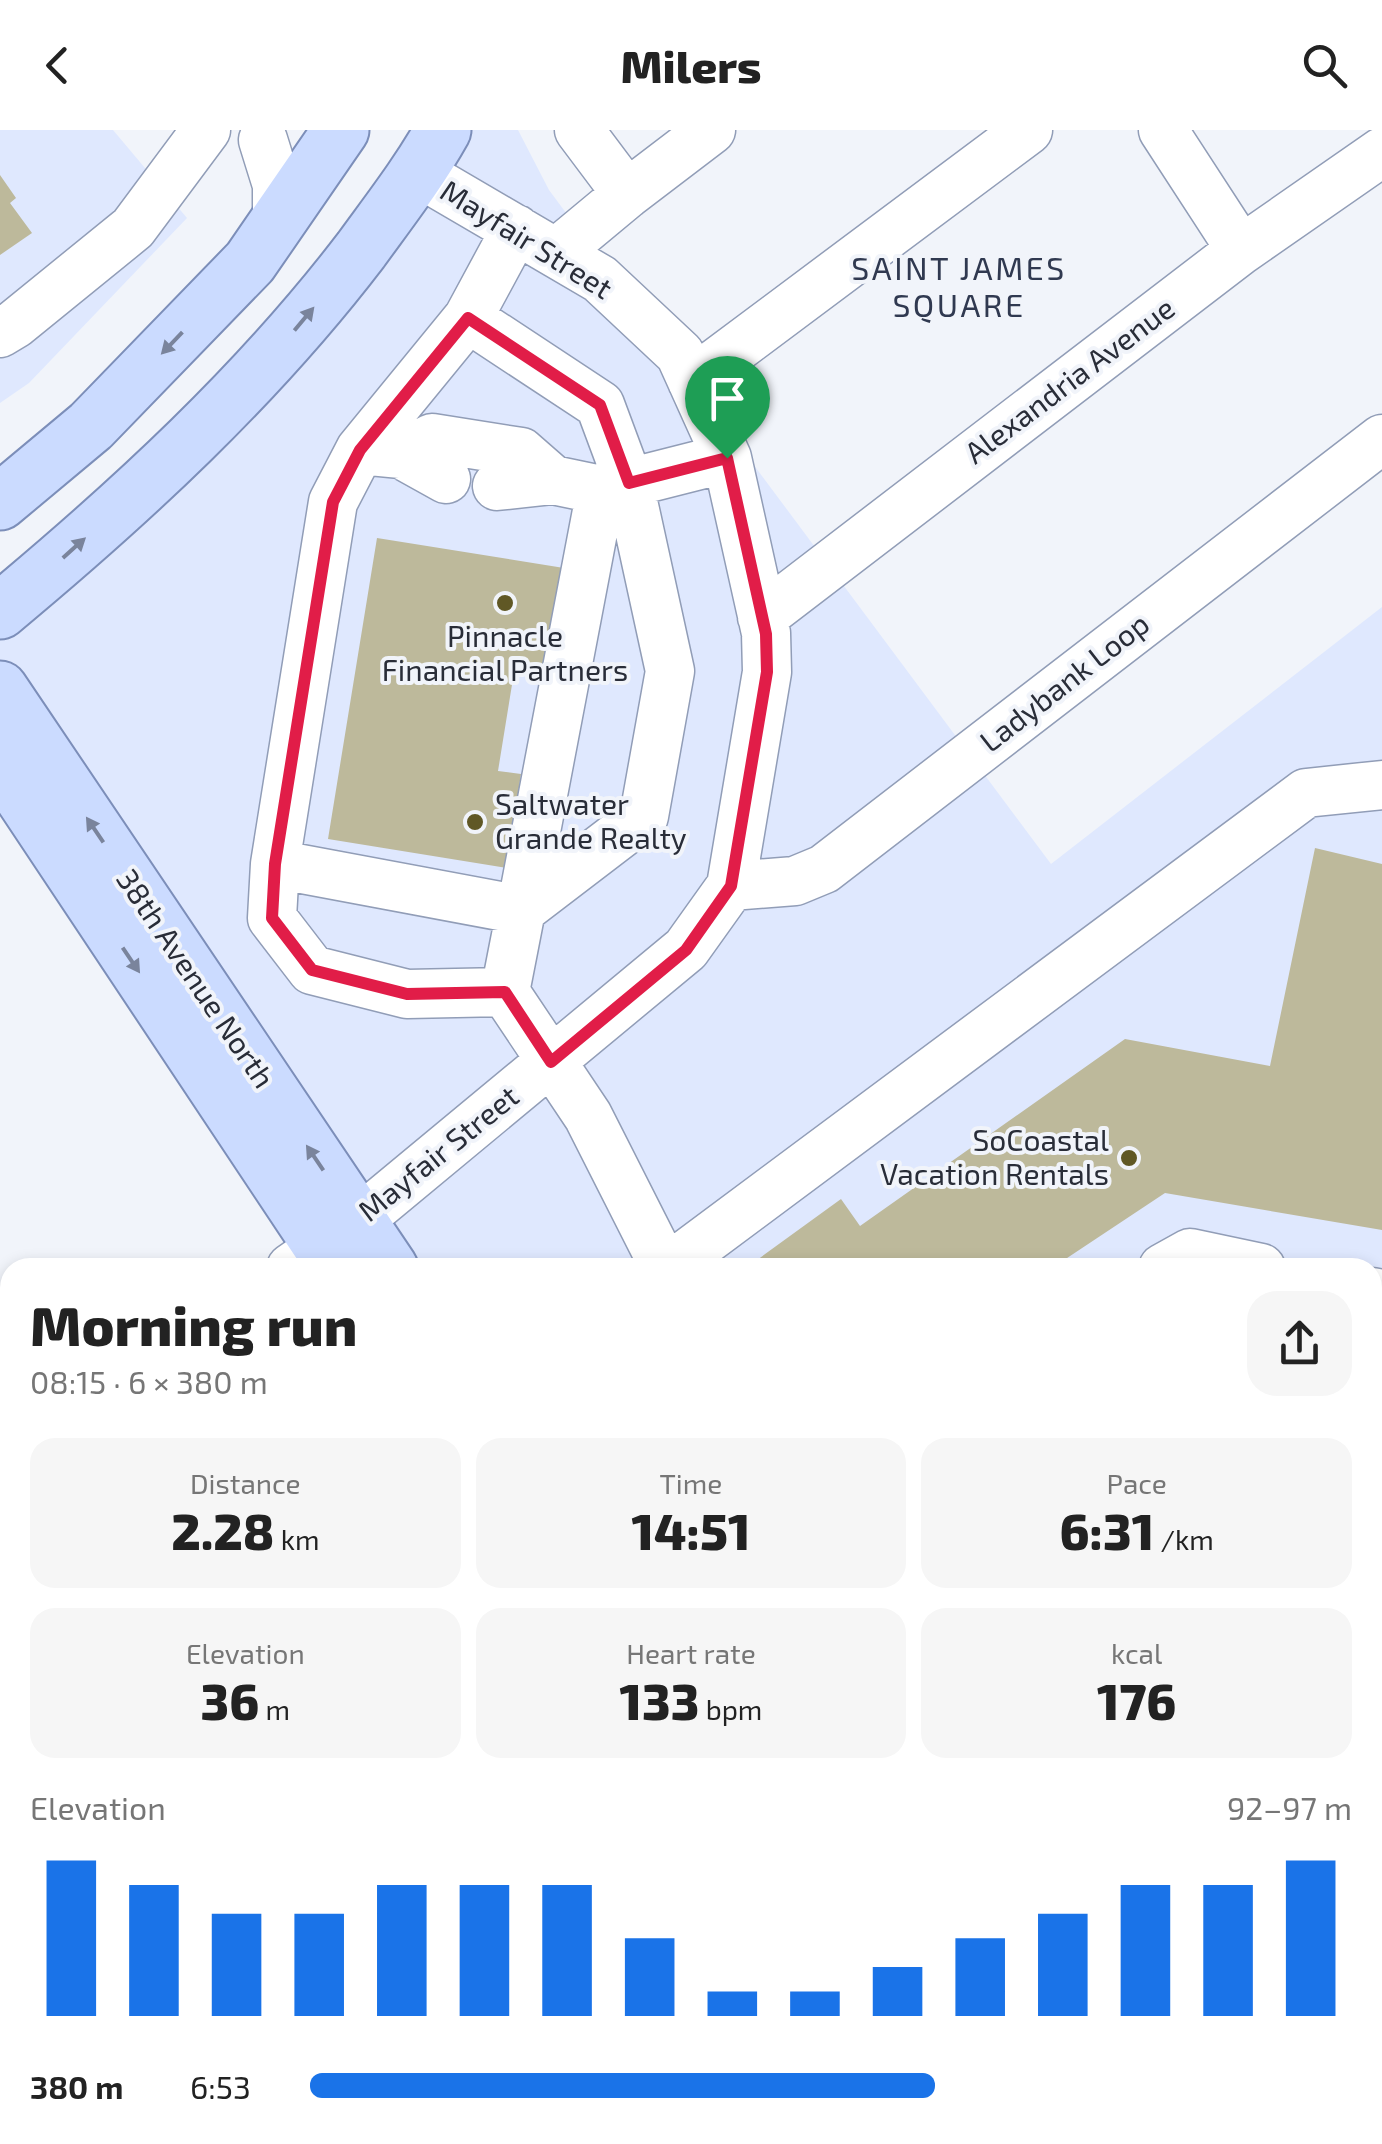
<!DOCTYPE html>
<meta charset="utf-8">
<style>
body{margin:0;font-family:"Exo 2",sans-serif;background:#f6f6f6;color:#222;height:100vh;display:flex;flex-direction:column;font-size:38px;white-space:nowrap}
*{box-sizing:border-box;margin:0}
p{font-size:32px;color:#767676}
.icon{flex:none;width:55px;height:55px;fill:none;stroke:currentColor;stroke-width:2;stroke-linecap:round;stroke-linejoin:round}
.map{position:relative;flex:1;overflow:hidden}
.side{position:absolute;left:0px;top:1128px;width:1382px;height:888px;display:flex;flex-direction:column;background:#fff;border-radius:30px 30px 0 0;box-shadow:0 5px 15px #0003}
.side>*{flex:none}
.pin{position:absolute;display:grid;place-items:center;width:85px;height:85px;color:#fff;margin:-102px -42px;border-radius:50% 50% 50% 0;rotate:-45deg;box-shadow:0 0 10px #0007}
.pin .icon{rotate:45deg}
.round{display:grid;place-items:center;flex:none;width:105px;height:105px;border-radius:30px;background:#f6f6f6}
.summary{display:flex;align-items:center;justify-content:space-between;height:170px;padding:0 30px}
h1{font-size:55px;font-weight:800;line-height:75px}
.figures{display:grid;grid-template-columns:repeat(3,1fr);gap:15px;height:170px;padding:10px 30px}
.figures div{display:grid;align-content:center;border-radius:25px;background:#f6f6f6;text-align:center}
.figures b{font-size:50px;font-weight:800}
.figures small{font-size:28px;font-weight:400}
.figures p{font-size:28px}
.chart{height:280px;padding:20px 30px}
.chart p{display:flex;justify-content:space-between}
.chart svg{width:100%;height:180px;margin-top:10px;stroke:#1a73e8;stroke-width:6}
ul{padding:0 30px;list-style:none;font-size:32px}
li{display:grid;grid-template-columns:160px 120px 1fr;align-items:center;height:75px}
li i{height:25px;border-radius:12px;background:#1a73e8}
header{display:flex;justify-content:space-between;align-items:center;height:130px;padding:0 30px;background:#fff;font-size:45px;font-weight:800}
.map>svg:first-child{display:block}
.built{fill:#dfe8fe}
.water{fill:#809bdb;stroke:#667aaa;stroke-width:2.5}
.building{fill:#bdb99b}
.lines{fill:none;stroke-linecap:round;stroke-linejoin:round}
.minor-casing{stroke:#919db7;stroke-width:51}
.major-casing{stroke:#7c8eb9;stroke-width:59}
.minor{stroke:#fff;stroke-width:48}
.major{stroke:#cbdbff;stroke-width:55}
.oneway{fill:#7a849c}
.route-casing{stroke:#fff;stroke-width:20}
.route{stroke:#e11d48;stroke-width:12}
.poi-dot{fill:#605825;stroke:#f1f4fa;stroke-width:4}
.labels{text-anchor:middle;stroke-width:8;stroke-linejoin:round;paint-order:stroke}
.street-label{font-size:30px;fill:#292d38;stroke:#f1f4fa}
.poi-label{font-size:30px;fill:#292d38;stroke:#f1f4fa}
.neighbourhood-label{font-size:32px;letter-spacing:2.5px;fill:#303950;stroke:#f1f4fa}
</style>
<header><svg class="icon" aria-label="back" viewBox="0 0 24 24"><path d="M15 5l-7 7 7 7"/></svg>Milers<svg class="icon" aria-label="search" viewBox="0 0 24 24"><circle cx="10" cy="10" r="6"/><path d="M15 15l6 6"/></svg></header>
<div class="map">
<svg width="1382" height="2014" viewBox="0 0 1382 2014">
<rect width="100%" height="100%" fill="#f1f4fa"/>
<path class="built" d="M0 0H113L187 88 29 253 0 273Z
M443 0H518L549 60 1051 734 1382 477V2014H1007L1000 2005H1372V1138L390 1137 0 559V481Z"/>
<path class="water" d="M10 1465V1653L0 1665V1474Z"/>
<path class="building" d="M0 45 16 68 10 73 32 103 0 125Z
M377 408 564 438 548 536 516 530 498 641 521 644 507 738 328 709Z
M1315 718 1382 734V1100L1165 1063 1052 1138H762L757 1130 841 1069 860 1096 1125 909 1270 936Z"/>
<g class="lines">
<g class="minor-casing">
<path id="minor" d="M579 0 627 64
M1163 0 1241 120
M263 10 277 55V94
M516 99 468 188 360 320 333 372 275 734 521 780 505 862 588 986 665 1138
M556 123 627 64 711 0
M468 188 600 275 629 353 670 541 644 686 521 780
M0 203 15 194 133 98 206 0
M692 251 1028 0
M360 320 401 324 432 308 521 322 553 350 601 360
M401 324 446 349
M497 356 553 350
M762 487 1241 120 1382 22
M275 734 272 788 312 840 407 864 505 862
M731 756 795 751 824 739 1382 309
M521 780 601 360 727 328
M291 1138 358 1091 686 819 731 756 767 542 766 503 727 328 680 224 600 149 419 43
M668 1138 1306 663 1382 655
M1163 1138 1190 1123 1261 1138
M1372 1162 1382 1164
M0 1326 10 1323
M1372 1607 1382 1609
M1372 1832 1382 1833
M1372 1922 1382 1923
M1372 1986H1382
M1302 2005 1304 2014
M201 2014 212 2005
M343 2014 356 2005
M1125 2014 1153 2005"/>
</g>
<g class="major-casing">
<path id="major" d="M0 372 91 296 250 132 341 0
M0 481C131 372 257 256 361 120 390 80 419 43 443 0
M0 559 390 1138
M0 633 336 1138
M925 2005 931 2014
M1000 2005 1007 2014"/>
</g>
<use href="#minor" class="minor"/>
<use href="#major" class="major"/>
</g>
<defs><path id="oneway-solid" d="M-6-.8H1V-3.2L6.5 0L1 3.2V.8H-6Z" transform="scale(2.5)"/></defs>
<g class="oneway">
<use href="#oneway-solid" transform="translate(304 189) rotate(-50)"/>
<use href="#oneway-solid" transform="translate(172 213) rotate(134)"/>
<use href="#oneway-solid" transform="translate(74 418) rotate(-42)"/>
<use href="#oneway-solid" transform="translate(95 700) rotate(-124)"/>
<use href="#oneway-solid" transform="translate(131 830) rotate(56)"/>
<use href="#oneway-solid" transform="translate(315 1028) rotate(-124)"/>
</g>
<g class="lines">
<g class="route-casing">
<path id="route" d="M468 188 600 275 629 353 727 328 766 504 767 542 731 756 686 820 551 932 505 862 407 864 312 840 272 788 275 734 333 372 360 320Z"/>
</g>
<use href="#route" class="route"/>
</g>
<g class="poi-dot">
<circle cx="505" cy="473" r="10"/>
<circle cx="475" cy="692" r="10"/>
<circle cx="1129" cy="1028" r="10"/>
</g>
<g class="labels">
<g class="street-label">
<text transform="translate(526 110) rotate(32)" y="10">Mayfair Street</text>
<text transform="translate(1070 251) rotate(-37)" y="10">Alexandria Avenue</text>
<text transform="translate(1065 553) rotate(-38)" y="10">Ladybank Loop</text>
<text transform="translate(195 849) rotate(56)" y="10">38th Avenue North</text>
<text transform="translate(439 1024) rotate(-39)" y="10">Mayfair Street</text>
</g>
<g class="poi-label">
<text x="505" y="517">Pinnacle<tspan x="505" dy="34">Financial Partners</tspan></text>
<text x="495" y="685" text-anchor="start">Saltwater<tspan x="495" dy="34">Grande Realty</tspan></text>
<text x="1109" y="1021" text-anchor="end">SoCoastal<tspan x="1109" dy="34">Vacation Rentals</tspan></text>
</g>
<g class="neighbourhood-label">
<text x="959" y="150">SAINT JAMES<tspan x="959" dy="37">SQUARE</tspan></text>
</g>
</g>
</svg>
<div class="pin" style="left:727px;top:328px;background:#1e9e55"><svg class="icon" aria-label="arrive" viewBox="0 0 24 24"><path d="M6 21V4h12l-3 4 3 4H6"/></svg></div>
<section class="side">
<div class="summary"><div><h1>Morning run</h1><p>08:15 · 6 × 380 m</p></div><a class="round"><svg class="icon" aria-label="share" viewBox="0 0 24 24"><path d="M12 15V3M7 8l5-5 5 5M5 13v7h14v-7"/></svg></a></div>
<div class="figures">
<div><p>Distance</p><b>2.28<small> km</small></b></div>
<div><p>Time</p><b>14:51</b></div>
<div><p>Pace</p><b>6:31<small> /km</small></b></div>
</div>
<div class="figures">
<div><p>Elevation</p><b>36<small> m</small></b></div>
<div><p>Heart rate</p><b>133<small> bpm</small></b></div>
<div><p>kcal</p><b>176</b></div>
</div>
<div class="chart"><p><span>Elevation</span>92–97 m</p>
<svg viewBox="0 0 160 44" preserveAspectRatio="none"><path d="M5 44V6M15 44V12M25 44V19M35 44V19M45 44V12M55 44V12M65 44V12M75 44V25M85 44V38M95 44V38M105 44V32M115 44V25M125 44V19M135 44V12M145 44V12M155 44V6"/></svg>
</div>
<ul>
<li><b>380 m</b>6:53<i style="width:60%"></i></li>
</ul>
</section>
</div>
